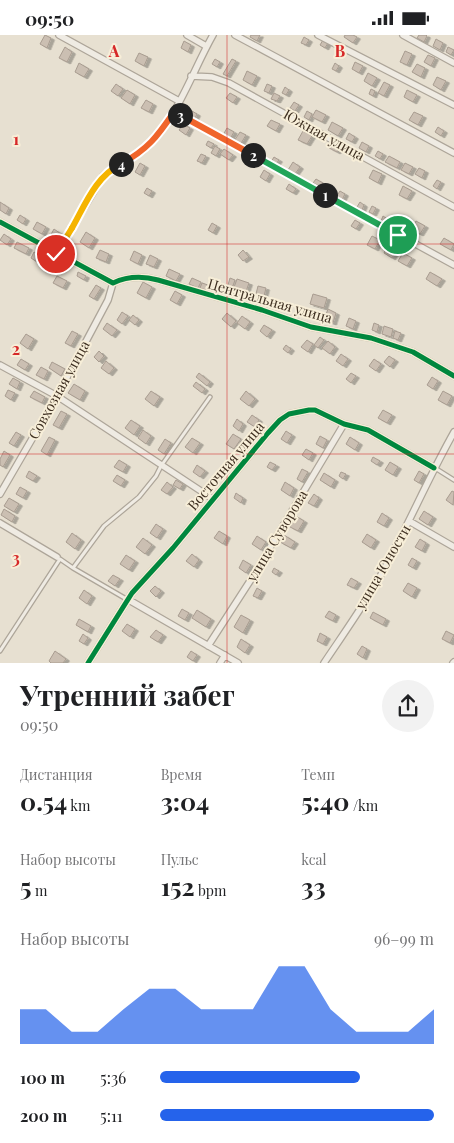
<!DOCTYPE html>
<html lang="ru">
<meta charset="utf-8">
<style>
body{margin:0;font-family:"Playfair Display",serif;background:#f2f2f2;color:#202124;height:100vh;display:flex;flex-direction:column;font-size:19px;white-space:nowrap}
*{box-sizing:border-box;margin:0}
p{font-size:16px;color:#757577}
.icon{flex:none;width:28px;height:28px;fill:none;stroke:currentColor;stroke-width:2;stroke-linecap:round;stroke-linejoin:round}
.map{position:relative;height:628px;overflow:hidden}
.side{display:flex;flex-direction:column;background:#fff;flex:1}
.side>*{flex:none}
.pin{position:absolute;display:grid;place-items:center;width:42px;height:42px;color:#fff;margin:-21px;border:2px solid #fff;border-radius:50%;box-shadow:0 1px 5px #0007}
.km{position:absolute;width:25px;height:25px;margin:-12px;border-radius:50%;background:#222;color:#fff;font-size:14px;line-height:25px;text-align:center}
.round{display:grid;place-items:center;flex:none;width:52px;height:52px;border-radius:26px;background:#f2f2f2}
.overview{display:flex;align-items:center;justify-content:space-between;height:85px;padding:0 20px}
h1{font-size:28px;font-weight:700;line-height:38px}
.stats{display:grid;grid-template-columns:repeat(3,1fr);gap:8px;height:85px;padding:5px 20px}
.stats div{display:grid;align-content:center}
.stats b{font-size:25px;font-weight:700}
.stats small{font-size:14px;font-weight:400}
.stats p{font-size:14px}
.chart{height:140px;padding:10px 20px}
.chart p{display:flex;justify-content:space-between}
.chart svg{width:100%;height:90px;margin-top:5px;fill:#2563eb;opacity:.7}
ul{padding:0 20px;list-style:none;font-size:16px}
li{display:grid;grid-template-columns:80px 60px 1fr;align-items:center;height:38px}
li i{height:12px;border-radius:6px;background:#2563eb}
.status{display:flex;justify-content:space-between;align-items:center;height:35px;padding:0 25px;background:#fff;direction:ltr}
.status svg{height:14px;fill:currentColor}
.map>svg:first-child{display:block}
.building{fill:#cbbfb2;stroke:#a89c90;filter:url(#shadow)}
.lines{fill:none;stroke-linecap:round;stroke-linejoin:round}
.lane-casing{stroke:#ada599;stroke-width:5.5}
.street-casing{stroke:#ada599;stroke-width:8}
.lane{stroke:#efebe3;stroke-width:3}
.street{stroke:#efebe3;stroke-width:5.5}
.cycleway-casing{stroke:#f7eed8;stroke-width:8}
.cycleway{stroke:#00873e;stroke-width:5}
.split-1-casing{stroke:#fff;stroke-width:10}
.split-2-casing{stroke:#fff;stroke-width:10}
.split-3-casing{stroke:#fff;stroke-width:10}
.split-4-casing{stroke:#fff;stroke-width:10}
.split-5-casing{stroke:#fff;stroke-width:10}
.split-6-casing{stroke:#fff;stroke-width:10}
.split-1{stroke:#22a559;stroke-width:6}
.split-2{stroke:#22a559;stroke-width:6}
.split-3{stroke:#f0652b;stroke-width:6}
.split-4{stroke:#f0652b;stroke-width:6}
.split-5{stroke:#f5b400;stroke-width:6}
.split-6{stroke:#f5b400;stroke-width:6}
.grid{fill:none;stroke:#d62828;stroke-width:1;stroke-opacity:0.55}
.labels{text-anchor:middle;stroke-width:4;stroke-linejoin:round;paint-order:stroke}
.street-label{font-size:14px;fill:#3d2e20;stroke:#f7eed8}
.grid-label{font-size:16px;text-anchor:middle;font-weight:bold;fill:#d62828;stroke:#f7eed8;stroke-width:4;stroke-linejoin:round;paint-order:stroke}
</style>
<div class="status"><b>09:50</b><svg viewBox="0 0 49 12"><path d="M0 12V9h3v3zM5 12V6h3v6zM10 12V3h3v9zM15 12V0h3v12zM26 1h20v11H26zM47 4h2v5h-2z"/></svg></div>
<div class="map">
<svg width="454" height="628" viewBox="0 0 454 628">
<defs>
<filter id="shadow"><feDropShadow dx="3.5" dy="2" stdDeviation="0" flood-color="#0004"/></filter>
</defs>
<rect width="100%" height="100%" fill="#e7e0d1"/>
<path class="building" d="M45 0 51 3 47 13 40 9Z
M251 0H260L257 6 250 2Z
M345 0H353L357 2 353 8 344 2Z
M419 0H426L427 1 424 7 417 3Z
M304 2 309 5 306 10 301 8Z
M436 4 443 8 440 15 433 11Z
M323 5 328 8 325 13 320 10Z
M184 6 191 10 188 17 181 13Z
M65 12 72 17 67 27 59 23Z
M448 12 454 15 451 20 446 17Z
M405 16 412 19 407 30 400 27Z
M139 18 148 22 144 31 135 26Z
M428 20 435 23 431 31 424 27Z
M215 24 220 27 217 32 212 29Z
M232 24 236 26 227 41 223 39Z
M355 27 363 31 359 38 352 34Z
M79 28 89 34 84 42 75 37Z
M335 28 339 31 336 36 332 34Z
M417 29 425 33 421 42 412 37Z
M247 36 257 41 252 50 243 45Z
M368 38 377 43 372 51 364 46Z
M437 42 446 46 441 55 433 50Z
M384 47 390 50 384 61 378 58Z
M116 49 123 54 118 61 111 56Z
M267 49 272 51 269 58 264 56Z
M285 52 289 55 286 60 282 58Z
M371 54 375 56 373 61 369 59Z
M127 55 135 60 130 69 121 63Z
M407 55 417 60 413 67 404 62Z
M230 58 237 62 233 68 226 63Z
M274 58 280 61 277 66 271 64Z
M146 65 153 69 149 77 141 73Z
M294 67 299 70 295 76 290 73Z
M316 75 326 80 322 87 312 82Z
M192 76 197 79 195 83 190 79Z
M307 76 312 79 309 85 304 82Z
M414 77 423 81 418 90 409 85Z
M271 85 280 89 276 96 267 91Z
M332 87 343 93 338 101 328 95Z
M183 89 190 93 186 100 179 95Z
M438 92 444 96 441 101 435 97Z
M227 93 234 97 230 104 223 100Z
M303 96 312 101 307 109 298 105Z
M240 97 246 100 240 110 234 106Z
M349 98 355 102 352 107 346 104Z
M208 106 214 109 211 113 206 110Z
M362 107 369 111 366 117 359 113Z
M331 108 339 113 337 117 329 113Z
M215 111 220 114 216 121 211 118Z
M224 114 233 120 229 125 220 119Z
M378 116 383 119 380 124 375 121Z
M201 119 206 121 202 128 197 126Z
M389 121 400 127 397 133 385 127Z
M274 122 279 125 276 129 271 127Z
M293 127 300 132 295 139 288 135Z
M140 128 145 131 140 140 135 137Z
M405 128 413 132 409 139 401 135Z
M419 133 425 136 422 143 415 139Z
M264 135 270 139 266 146 260 142Z
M373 135 382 139 378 148 369 143Z
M316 144 323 148 321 152 313 148Z
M437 145 441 147 437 154 433 151Z
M289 149 296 154 293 158 286 154Z
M403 151 412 156 407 164 399 160Z
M147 153 152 156 149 161 144 158Z
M340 156 345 159 342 165 336 162Z
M0 167 9 173 6 179 0 175Z
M360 167 364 170 362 175 357 172Z
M372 171 376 173 373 179 369 177Z
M20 180 26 184 23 189 17 185Z
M383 181 389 185 387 189 381 186Z
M355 185 360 188 356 194 351 191Z
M416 186 425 191 420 199 411 195Z
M37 187 46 192 42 199 33 194Z
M212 188 217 191 213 198 208 195Z
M54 194 61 199 56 207 49 203Z
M86 197 95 203 89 213 80 207Z
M4 199 11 204 7 210 0 205Z
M372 201 380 205 375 214 367 210Z
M444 203 454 209 451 215 440 209Z
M17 207 29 213 26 219 14 213Z
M388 210 397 215 392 223 384 218Z
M100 215 109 219 106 227 96 223Z
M243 215 249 222 243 226 238 220Z
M134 216 142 220 138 229 130 225Z
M34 217 40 220 37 227 31 223Z
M403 218 412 223 407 231 398 226Z
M150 220 158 224 154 232 146 229Z
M49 224 55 228 53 232 46 229Z
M169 234 180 239 176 246 166 241Z
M78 237 86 241 84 245 77 241Z
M430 237 442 244 437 251 426 244Z
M57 241 67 246 63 253 53 248Z
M192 243 201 247 198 253 189 249Z
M230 243 235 245 230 259 226 257Z
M237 244 249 248 244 262 232 258Z
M143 247 152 252 146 263 137 258Z
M202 248 208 250 206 255 200 253Z
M96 250 101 253 94 264 89 261Z
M258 251 266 253 264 261 256 259Z
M175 256 182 260 177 269 170 265Z
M313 259 327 263 324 273 310 269Z
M328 274 336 278 333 288 324 285Z
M122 277 128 281 122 289 117 285Z
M227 278 236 286 231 292 222 284Z
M133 280 139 285 135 290 129 285Z
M242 281 250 287 245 294 237 288Z
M349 283 356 286 353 294 346 291Z
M107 288 117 295 112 301 103 294Z
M374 288 379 290 377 297 372 295Z
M264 290 272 295 267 302 260 296Z
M384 291 393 294 391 302 382 299Z
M72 296 78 299 71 311 65 308Z
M395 296 401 298 398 305 393 303Z
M26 299 34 304 28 314 20 308Z
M320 302 324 305 318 313 314 310Z
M307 305 313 309 308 317 301 312Z
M328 306 335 312 330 319 322 313Z
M286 310 291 314 288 318 283 314Z
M99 316 104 321 99 327 94 322Z
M341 319 348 324 343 331 336 326Z
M389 321 395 325 390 332 384 327Z
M21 324 29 329 25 335 17 330Z
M374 324 381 329 376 336 369 331Z
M106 326 114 333 109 339 101 333Z
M52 327 65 334 61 341 49 333Z
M41 332 48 336 44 344 36 340Z
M199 338 210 347 207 351 196 342Z
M351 338 356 341 351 348 346 344Z
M432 342 438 346 433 354 427 350Z
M13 343 20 347 17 354 9 349Z
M196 347 205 354 202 358 193 351Z
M74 349 85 356 80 365 68 358Z
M8 355 15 358 11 365 5 361Z
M34 356 45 362 42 368 30 362Z
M151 356 160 362 154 371 145 364Z
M246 356 255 364 249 371 240 364Z
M443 356 452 361 447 370 438 365Z
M383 375 392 380 387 388 378 383Z
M61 376 67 379 59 393 53 390Z
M252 380 259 385 255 392 247 387Z
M237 384 243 389 239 396 233 391Z
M131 385 140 391 134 400 125 393Z
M143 395 151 401 146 409 138 403Z
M286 396 292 400 287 408 281 404Z
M16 397 21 400 14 411 9 408Z
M233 399 241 404 234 414 226 409Z
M320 401 327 405 323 413 316 409Z
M49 402 55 405 47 420 41 416Z
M350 402 359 408 355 415 346 409Z
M192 403 200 408 193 418 185 412Z
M165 404 171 408 164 419 158 415Z
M306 414 313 418 309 425 302 420Z
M4 416 10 420 3 432 0 430V424Z
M373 422 380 426 377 430 371 426Z
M119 425 127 430 123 437 114 432Z
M270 427 276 430 272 435 267 432Z
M390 427 398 432 393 440 385 435Z
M197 430 205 436 200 442 193 437Z
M302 434 308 437 302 447 297 444Z
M29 436 37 441 33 446 26 442Z
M419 436 424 439 419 448 414 445Z
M341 437 346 439 343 444 339 441Z
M324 438 335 445 331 452 320 445Z
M117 440 125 445 121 451 113 446Z
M176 445 183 449 180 454 173 450Z
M167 447 173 452 167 459 161 455Z
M285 447 294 453 290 461 281 455Z
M20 452 27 456 23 463 16 459Z
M452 456 454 457 453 470 446 465Z
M236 458 243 463 241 468 234 463Z
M314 459 319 463 314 471 308 468Z
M9 463 19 469 14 477 4 471Z
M4 474 15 481 12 487 1 480Z
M424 476 433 482 428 490 419 484Z
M382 478 389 483 384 491 377 487Z
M296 481 304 486 298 496 290 492Z
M156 489 163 494 157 503 150 498Z
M219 496 227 501 223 509 214 503Z
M72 498 81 505 75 514 66 507Z
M367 499 376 505 371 513 362 507Z
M284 500 295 507 291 513 280 507Z
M257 501 266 507 261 515 252 509Z
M143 503 152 510 145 519 136 512Z
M420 504 426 508 422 516 415 512Z
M192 519 199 525 194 532 186 526Z
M126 520 135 526 129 535 120 529Z
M412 523 417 526 413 533 408 530Z
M243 525 251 530 246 538 239 533Z
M274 533 279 536 276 540 272 537Z
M113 540 120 544 115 551 108 546Z
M351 543 358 547 354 553 347 550Z
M408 548 417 553 412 562 403 556Z
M155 551 161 556 156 562 150 556Z
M257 553 262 556 258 563 253 561Z
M84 555 92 561 87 569 79 563Z
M182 574 189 578 185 585 178 581Z
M197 575 211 584 206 592 192 583Z
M329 576 336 580 333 586 325 582Z
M373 577 386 584 383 590 370 583Z
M241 580 250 585 243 598 234 592Z
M79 584 91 591 88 597 76 590Z
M127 589 135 594 130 602 122 596Z
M156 595 163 600 158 607 150 602Z
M446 596 454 600 450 608 442 604Z
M320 598 327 602 323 609 317 606Z
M83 599 88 603 84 609 79 606Z
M241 604 250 610 245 618 237 612Z
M362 611 367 614 363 623 357 619Z
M55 616 66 624 63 628H51L49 626Z
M191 616 197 620 193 626 187 622Z"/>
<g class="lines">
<g class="lane-casing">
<path id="lane" d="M435 433 454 445
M73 533 128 565
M0 616 60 524 73 533 104 491 139 462 156 441 161 431 210 362"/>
</g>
<g class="street-casing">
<path id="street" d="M59 0 179 66
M187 0 206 11
M235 0 454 118
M318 0 454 70
M403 0 454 28
M191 41 212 42 229 48 454 172
M174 77 454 230
M0 187 113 248C128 241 143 241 158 245L262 275 311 292 371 303 413 317 454 341
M56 219 103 141C116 128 134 125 147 112 178 82 192 37 213 0
M0 330 57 361 213 464
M0 459 57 361 108 265 113 248
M409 486 454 512
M0 488 57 522
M129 565 238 628
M208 611 250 546 344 389
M88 628 132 558 173 513 268 398 280 385 289 379 309 375H315L344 389 368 395 434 433
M220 628 225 620
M324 628C344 598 365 569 382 538 408 491 428 443 454 397
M453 628 454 627"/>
</g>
<use href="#lane" class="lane"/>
<use href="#street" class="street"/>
<g class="cycleway-casing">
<path id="cycleway" d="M0 187 113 248C128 241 143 241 158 245L262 275 311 292 371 303 413 317 454 341
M88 628 132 558 173 513 268 398 280 385 289 379 309 375H315L344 389 368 395 434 433"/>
</g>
<use href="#cycleway" class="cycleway"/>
</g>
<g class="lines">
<g class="split-1-casing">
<path id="split-1" d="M325 160 398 200"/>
</g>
<g class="split-2-casing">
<path id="split-2" d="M253 120 325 160"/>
</g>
<g class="split-3-casing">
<path id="split-3" d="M180 80 253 120"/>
</g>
<g class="split-4-casing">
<path id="split-4" d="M121 129C148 114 157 102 174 77L180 80"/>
</g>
<g class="split-5-casing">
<path id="split-5" d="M72 193C85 170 96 141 121 129"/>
</g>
<g class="split-6-casing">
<path id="split-6" d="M56 219 72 193"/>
</g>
<use href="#split-1" class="split-1"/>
<use href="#split-2" class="split-2"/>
<use href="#split-3" class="split-3"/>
<use href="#split-4" class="split-4"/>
<use href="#split-5" class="split-5"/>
<use href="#split-6" class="split-6"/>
</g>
<path class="grid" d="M227 0V628M0 209H454M0 419H454"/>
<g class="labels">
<g class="street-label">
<text transform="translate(324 100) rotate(29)" y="5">Южная улица</text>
<text transform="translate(270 266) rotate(16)" y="5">Центральная улица</text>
<text transform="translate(59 355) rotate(-61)" y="5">Совхозная улица</text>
<text transform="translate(226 431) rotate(-50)" y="5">Восточная улица</text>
<text transform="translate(277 501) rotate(-59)" y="5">улица Суворова</text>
<text transform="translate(383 532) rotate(-60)" y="5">улица Юности</text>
</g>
</g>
<g class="grid-label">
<text x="114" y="22">A</text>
<text x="340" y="22">B</text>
<text x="16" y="110">1</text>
<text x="16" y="320">2</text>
<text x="16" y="529">3</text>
</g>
</svg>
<div class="pin" style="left:398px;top:200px;background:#1e9e55"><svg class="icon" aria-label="arrive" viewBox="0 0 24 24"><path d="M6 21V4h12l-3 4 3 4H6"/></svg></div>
<div class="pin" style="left:56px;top:219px;background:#d93025"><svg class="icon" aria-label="check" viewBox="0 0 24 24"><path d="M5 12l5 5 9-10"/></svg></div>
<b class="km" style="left:325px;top:160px">1</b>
<b class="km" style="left:253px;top:120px">2</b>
<b class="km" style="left:180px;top:80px">3</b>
<b class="km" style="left:121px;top:129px">4</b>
</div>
<section class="side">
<div class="overview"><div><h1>Утренний забег</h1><p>09:50</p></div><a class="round"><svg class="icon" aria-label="share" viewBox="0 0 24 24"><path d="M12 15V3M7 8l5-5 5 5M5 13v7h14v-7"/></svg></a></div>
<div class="stats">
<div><p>Дистанция</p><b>0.54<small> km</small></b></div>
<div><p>Время</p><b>3:04</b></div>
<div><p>Темп</p><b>5:40<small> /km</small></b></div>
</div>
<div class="stats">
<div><p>Набор высоты</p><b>5<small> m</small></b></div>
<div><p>Пульс</p><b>152<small> bpm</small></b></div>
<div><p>kcal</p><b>33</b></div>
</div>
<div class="chart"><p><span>Набор высоты</span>96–99 m</p>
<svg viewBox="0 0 160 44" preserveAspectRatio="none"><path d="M0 44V27L10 27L20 38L30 38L40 27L50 17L60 17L70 27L80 27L90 27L100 6L110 6L120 27L130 38L140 38L150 38L160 27V44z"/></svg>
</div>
<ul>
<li><b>100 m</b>5:36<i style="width:73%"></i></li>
<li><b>200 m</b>5:11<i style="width:100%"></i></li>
</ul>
</section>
